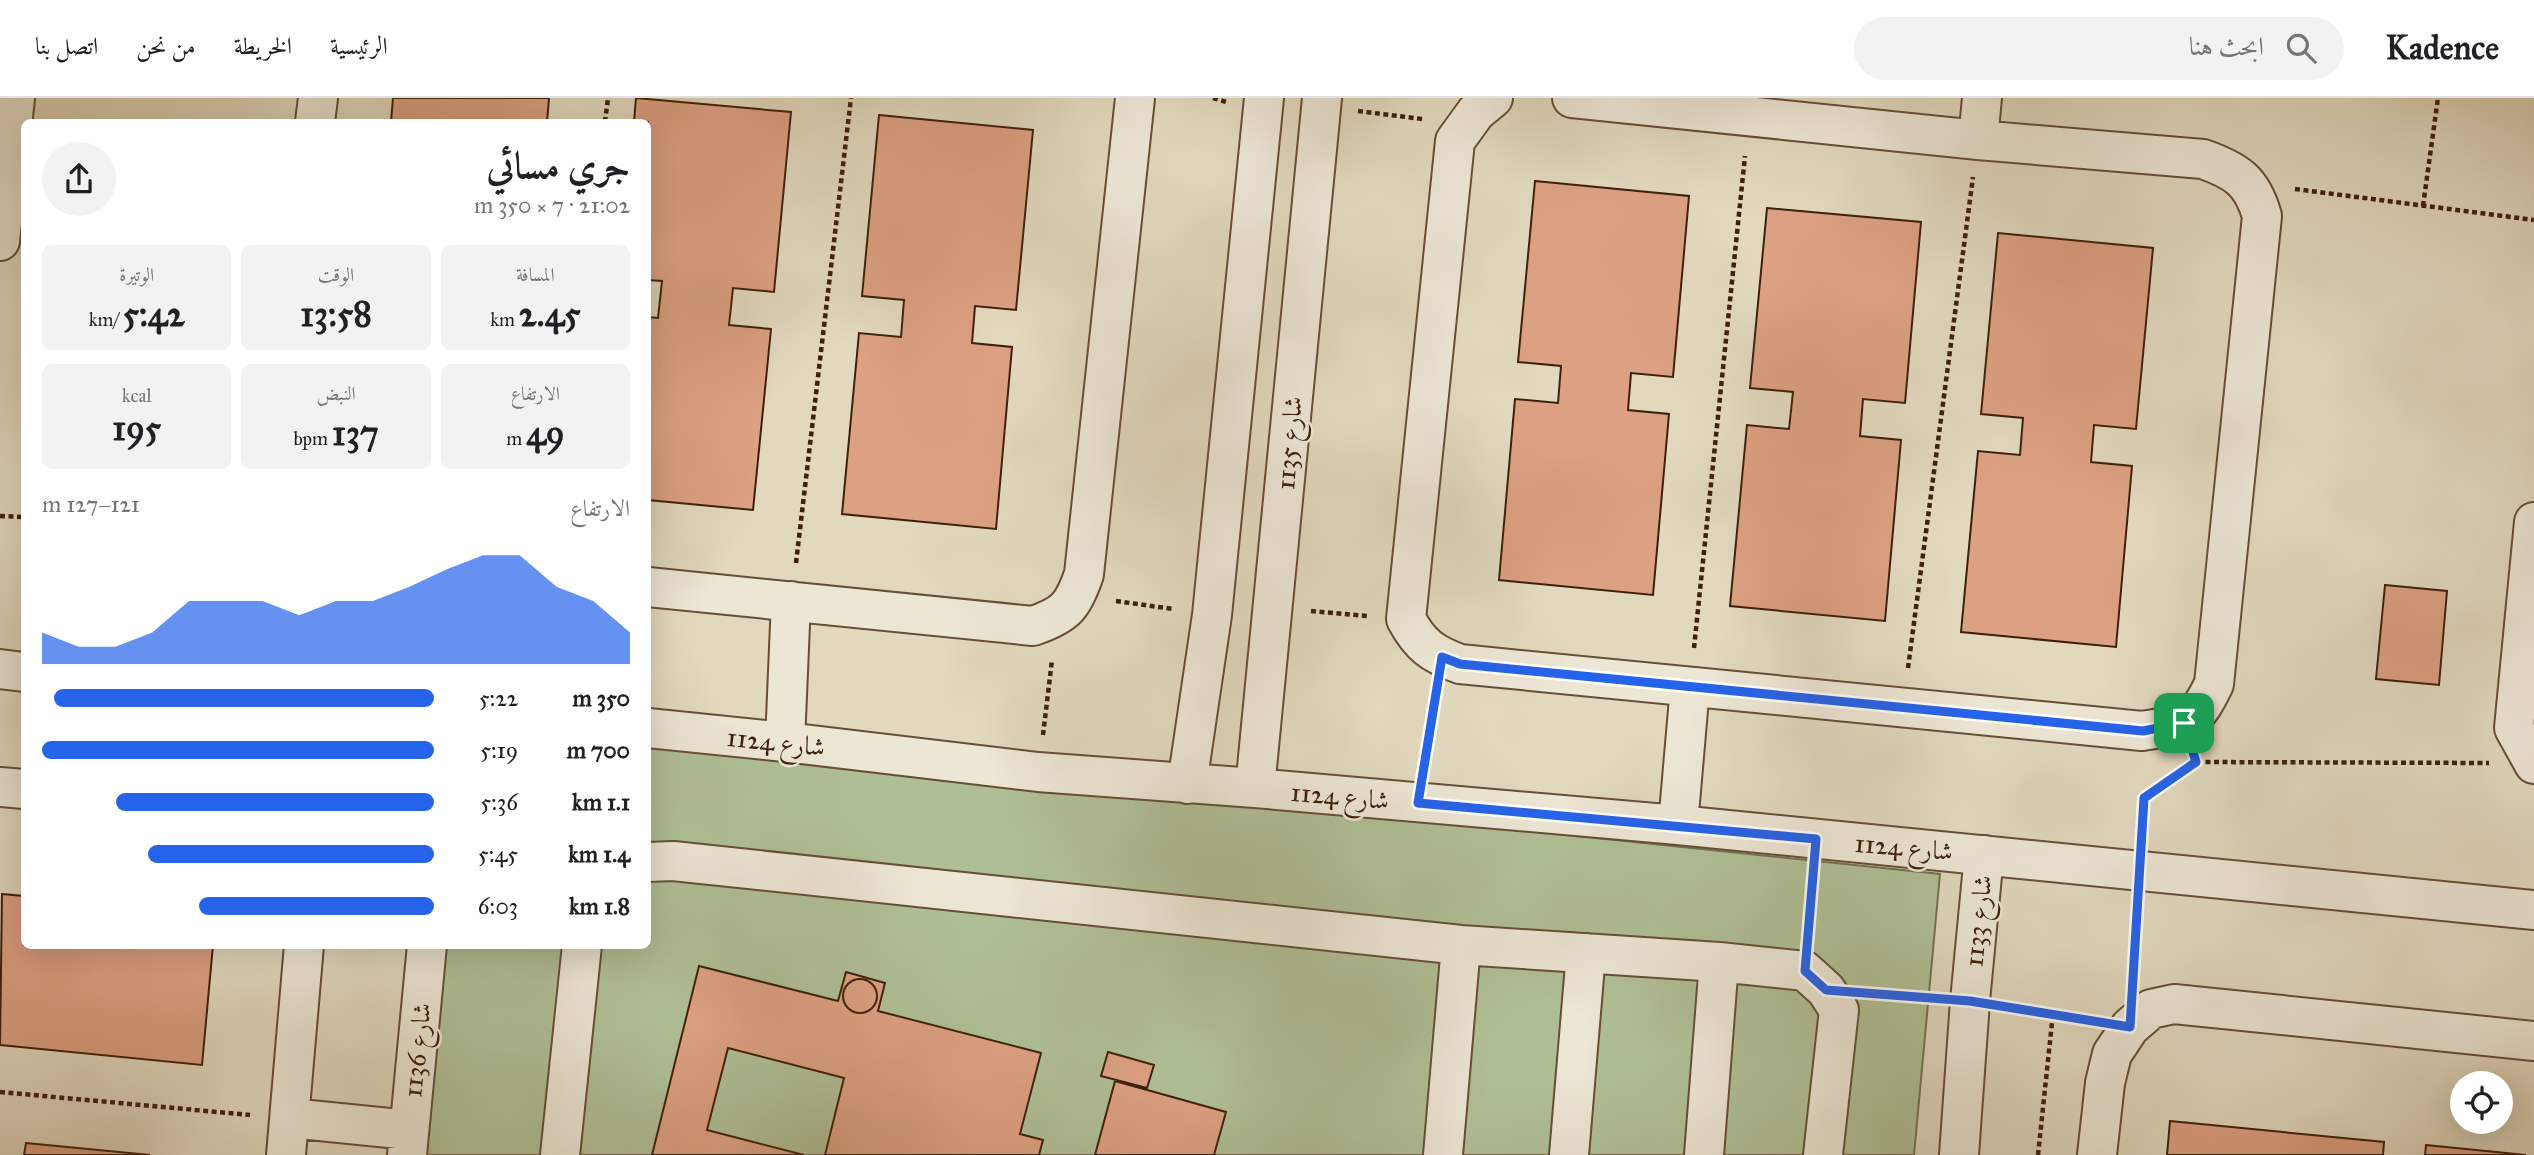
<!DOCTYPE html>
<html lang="ar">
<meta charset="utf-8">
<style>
body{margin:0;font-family:"IM FELL Great Primer",Amiri,serif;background:#f2f2f2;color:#202124;direction:rtl;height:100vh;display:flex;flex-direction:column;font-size:26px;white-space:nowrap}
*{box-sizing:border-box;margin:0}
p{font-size:23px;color:#757577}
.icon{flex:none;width:38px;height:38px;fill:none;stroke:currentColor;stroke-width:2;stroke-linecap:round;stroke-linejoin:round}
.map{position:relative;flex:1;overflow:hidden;direction:ltr}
.details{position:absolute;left:21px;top:21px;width:630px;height:830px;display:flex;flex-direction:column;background:#fff;border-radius:10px;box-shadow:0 7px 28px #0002;direction:rtl}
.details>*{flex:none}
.tools{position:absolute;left:2450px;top:973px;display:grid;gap:14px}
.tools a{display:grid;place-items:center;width:63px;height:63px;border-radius:50%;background:#fff;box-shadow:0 7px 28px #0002;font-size:35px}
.pin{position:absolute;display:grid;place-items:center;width:60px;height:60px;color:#fff;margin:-30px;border-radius:14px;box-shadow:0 4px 10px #0006}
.round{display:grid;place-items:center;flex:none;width:74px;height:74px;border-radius:37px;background:#f2f2f2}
.headline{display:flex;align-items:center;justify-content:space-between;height:119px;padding:0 21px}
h1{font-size:38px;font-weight:700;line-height:52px}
.metrics{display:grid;grid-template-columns:repeat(3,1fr);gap:10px;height:119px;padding:7px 21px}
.metrics div{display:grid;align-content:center;border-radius:10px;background:#f2f2f2;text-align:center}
.metrics b{font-size:35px;font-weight:700}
.metrics small{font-size:19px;font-weight:400}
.metrics p{font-size:19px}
.chart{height:196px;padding:14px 21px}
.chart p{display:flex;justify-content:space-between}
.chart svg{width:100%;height:126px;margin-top:7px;fill:#2563eb;opacity:.7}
ul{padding:0 21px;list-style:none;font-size:23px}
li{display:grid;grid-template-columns:112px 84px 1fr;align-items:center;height:52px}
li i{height:18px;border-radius:9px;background:#2563eb}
header{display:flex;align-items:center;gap:42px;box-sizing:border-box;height:98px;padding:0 35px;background:#fff;border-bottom:2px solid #e0e0e0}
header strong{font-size:33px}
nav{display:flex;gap:38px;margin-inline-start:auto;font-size:24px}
.search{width:490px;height:63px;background:#f2f2f2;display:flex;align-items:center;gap:18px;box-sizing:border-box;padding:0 24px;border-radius:38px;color:#757577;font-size:26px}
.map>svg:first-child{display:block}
.green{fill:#afbf95;stroke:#767050;stroke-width:2}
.building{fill:#dca082;stroke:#3e200a;stroke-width:2}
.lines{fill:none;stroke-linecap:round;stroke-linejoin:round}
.minor-casing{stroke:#674e37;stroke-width:42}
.path{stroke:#3e200a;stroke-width:4.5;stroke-dasharray:5 3.5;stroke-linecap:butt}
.minor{stroke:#ece6d5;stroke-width:38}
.route-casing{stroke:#fff;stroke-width:14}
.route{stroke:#2563eb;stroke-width:9}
.labels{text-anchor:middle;stroke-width:5;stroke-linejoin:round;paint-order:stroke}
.street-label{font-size:26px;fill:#3e200a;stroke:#ece6d5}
</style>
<header>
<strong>Kadence</strong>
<div class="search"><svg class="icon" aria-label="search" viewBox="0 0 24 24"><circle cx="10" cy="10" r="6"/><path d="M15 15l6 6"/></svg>ابحث هنا</div>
<nav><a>الرئيسية</a><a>الخريطة</a><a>من نحن</a><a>اتصل بنا</a></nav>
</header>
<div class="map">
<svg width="2534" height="1057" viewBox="0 0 2534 1057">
<rect width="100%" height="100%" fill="#e1d8be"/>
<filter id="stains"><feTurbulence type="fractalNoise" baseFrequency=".00286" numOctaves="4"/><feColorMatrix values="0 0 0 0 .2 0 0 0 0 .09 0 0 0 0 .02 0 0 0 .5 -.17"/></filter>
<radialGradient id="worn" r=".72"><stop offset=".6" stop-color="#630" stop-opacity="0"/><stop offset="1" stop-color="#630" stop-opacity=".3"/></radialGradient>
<path class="green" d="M648 641 1940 776 1914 1057H408L428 847H648Z"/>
<path class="building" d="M393 0H549L547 24H391Z
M636 0 791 14 774 194 733 190 729 227 771 231 753 412 648 402V219L658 220 662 183 648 182V24H634Z
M879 17 1033 32 1016 212 975 208 972 245 1012 249 996 431 842 416 859 235 901 239 904 202 862 198Z
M1535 83 1689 98 1673 279 1631 275 1628 312 1669 316 1653 497 1499 482 1515 301 1558 305 1561 268 1518 264Z
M1767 110 1921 124 1905 305 1863 301 1860 338 1901 342 1885 523 1730 508 1747 327 1789 331 1793 294 1750 290Z
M1998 135 2153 150 2136 331 2094 327 2091 364 2132 368 2116 549 1961 534 1978 353 2020 357 2023 320 1981 316Z
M2385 487 2447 493 2439 587 2376 581Z
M2 796 24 798V847H213L202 967 0 947Z
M699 868 838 903 846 874 885 885 878 913 1041 955 1020 1036 1043 1042 1039 1057H825L844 980 728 950 707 1032 804 1057H652Z
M843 898a17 17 0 1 1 34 0a17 17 0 1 1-34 0Z
M1108 954 1154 967 1147 990 1101 978Z
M1115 983 1226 1014 1214 1057H1095Z
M2170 1023 2384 1044 2383 1057H2167Z
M26 1045 150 1057H24Z
M2426 1047 2526 1057H2425Z"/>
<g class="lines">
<g class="minor-casing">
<path id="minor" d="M1493 0 1476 14 1455 43 1406 521C1420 547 1432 556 1460 566L2142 633C2187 625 2193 629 2214 586L2262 118C2252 83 2237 73 2203 61L1978 42 1572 0
M315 24 318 0
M1978 42 1982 0
M0 143 15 0
M2534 424 2514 630 2534 666
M648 489 1033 528C1065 517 1073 509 1084 476L1135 0
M0 571 24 574
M648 630 785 644 1038 674 1255 690 1678 727 2534 812
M785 644 791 503
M1187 686 1212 517 1264 0
M0 689 24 691
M1255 690 1322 0
M1678 727 1690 589
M648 764 673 763 1461 847 1719 864 1805 873 1826 892 1839 912 1823 1057
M290 1020 409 1032
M286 1057 304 847
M407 1057 427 847
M560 1057 582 847
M1443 1057 1461 847
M1569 1057 1586 855
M1704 1057 1719 864
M1959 1057 1970 903 1984 757
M2097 1057 2105 985 2112 956 2130 929 2151 911 2174 906 2534 943"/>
</g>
<path class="path" d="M1213 0 1226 4
M1358 13 1422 21
M605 24 608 0
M2295 91 2534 122
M2423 108 2438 0
M0 418 24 419
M796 465 851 0
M1116 503 1173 511
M1311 513 1368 518
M1694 550 1745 58
M1908 570 1973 79
M1043 637 1052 562
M2197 664 2489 665
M1424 666 1436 598
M2142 735 2144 700 2194 665
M1808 834 1813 780
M2133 878 2138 810
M1875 896 1933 900
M2008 909 2089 922
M0 994 250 1017
M2038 1057 2053 915"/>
<use href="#minor" class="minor"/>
</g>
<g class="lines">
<g class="route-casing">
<path id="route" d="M1442 559 1460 566 2143 633 2184 625 2196 664 2144 700 2130 929 1970 903 1826 892 1805 873 1816 741 1418 705Z"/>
</g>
<use href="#route" class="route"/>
</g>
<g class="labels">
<g class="street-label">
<text transform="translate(1289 345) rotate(-85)" y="9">شارع 1135</text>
<text transform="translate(776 644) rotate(6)" y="9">شارع 1124</text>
<text transform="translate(1340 698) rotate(5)" y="9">شارع 1124</text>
<text transform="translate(1904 749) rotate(5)" y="9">شارع 1124</text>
<text transform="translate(1978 823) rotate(-84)" y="9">شارع 1133</text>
<text transform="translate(417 952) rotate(-84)" y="9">شارع 1136</text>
</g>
</g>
<rect width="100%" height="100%" filter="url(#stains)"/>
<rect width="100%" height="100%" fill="url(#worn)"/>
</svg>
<div class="tools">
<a><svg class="icon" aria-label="locate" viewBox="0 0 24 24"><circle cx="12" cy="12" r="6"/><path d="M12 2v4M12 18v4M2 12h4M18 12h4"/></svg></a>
</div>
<div class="pin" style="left:2184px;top:625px;background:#1e9e55"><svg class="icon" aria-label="arrive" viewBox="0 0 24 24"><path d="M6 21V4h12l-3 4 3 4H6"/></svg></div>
<section class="details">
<div class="headline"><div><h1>جري مسائي</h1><p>21:02 · 7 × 350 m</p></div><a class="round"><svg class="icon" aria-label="share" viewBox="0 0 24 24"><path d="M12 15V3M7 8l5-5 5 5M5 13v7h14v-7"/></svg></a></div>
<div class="metrics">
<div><p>المسافة</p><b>2.45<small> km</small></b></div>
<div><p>الوقت</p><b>13:58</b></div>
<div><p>الوتيرة</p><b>5:42<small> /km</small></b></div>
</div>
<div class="metrics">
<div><p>الارتفاع</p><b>49<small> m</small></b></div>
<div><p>النبض</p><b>137<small> bpm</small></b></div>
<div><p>kcal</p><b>195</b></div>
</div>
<div class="chart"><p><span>الارتفاع</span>121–127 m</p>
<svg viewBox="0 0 160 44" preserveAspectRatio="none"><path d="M0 44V33L10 38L20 38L30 33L40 22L50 22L60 22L70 27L80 22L90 22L100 17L110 11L120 6L130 6L140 17L150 22L160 33V44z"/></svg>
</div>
<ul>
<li><b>350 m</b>5:22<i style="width:97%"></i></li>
<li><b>700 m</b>5:19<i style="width:100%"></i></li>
<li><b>1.1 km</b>5:36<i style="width:81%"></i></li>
<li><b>1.4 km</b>5:45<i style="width:73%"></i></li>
<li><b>1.8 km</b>6:03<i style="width:60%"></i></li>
</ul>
</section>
</div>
